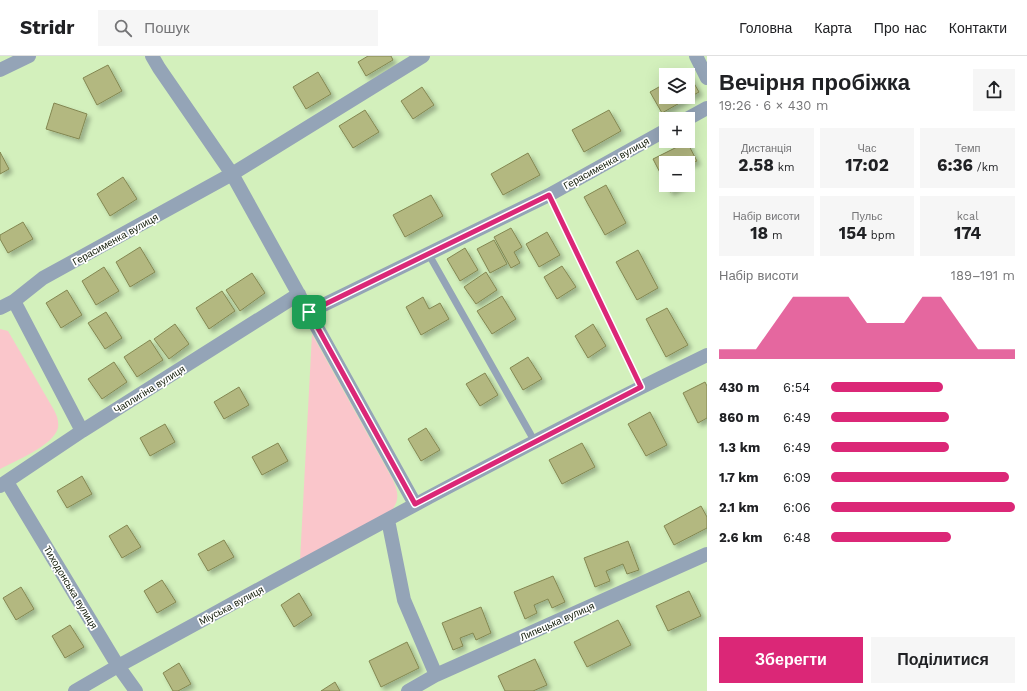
<!DOCTYPE html>
<html lang="uk">
<meta charset="utf-8">
<style>
body{margin:0;font-family:"Work Sans",sans-serif;background:#f6f6f6;color:#202124;height:100vh;display:flex;flex-direction:column;font-size:15px;white-space:nowrap}
*{box-sizing:border-box;margin:0}
p{font-size:13px;color:#757577}
.icon{flex:none;width:22px;height:22px;fill:none;stroke:currentColor;stroke-width:2;stroke-linecap:round;stroke-linejoin:round}
.map{position:relative;flex:1;overflow:hidden}
.panel{display:flex;flex-direction:column;background:#fff;width:320px}
.panel>*{flex:none}
.controls{position:absolute;left:659px;top:12px;display:grid;gap:8px}
.controls a{display:grid;place-items:center;width:36px;height:36px;border-radius:0px;background:#fff;box-shadow:0 4px 16px #0002;font-size:20px}
.pin{position:absolute;display:grid;place-items:center;width:34px;height:34px;color:#fff;margin:-17px;border-radius:8px;box-shadow:0 2px 6px #0006}
.round{display:grid;place-items:center;flex:none;width:42px;height:42px;border-radius:0px;background:#f6f6f6}
.headline{display:flex;align-items:center;justify-content:space-between;height:68px;padding:0 12px}
h1{font-size:22px;font-weight:700;line-height:30px}
.figures{display:grid;grid-template-columns:repeat(3,1fr);gap:6px;height:68px;padding:4px 12px}
.figures div{display:grid;align-content:center;border-radius:0px;background:#f6f6f6;text-align:center}
.figures b{font-size:17px;font-weight:700}
.figures small{font-size:11px;font-weight:400}
.figures p{font-size:11px}
.chart{height:112px;padding:8px 12px}
.chart p{display:flex;justify-content:space-between}
.chart svg{width:100%;height:72px;margin-top:4px;fill:#db2777;opacity:.7}
.cta{display:flex;gap:8px;margin-top:auto;padding:8px 12px}
.cta a{flex:1;height:46px;border-radius:0px;background:#db2777;color:#fff;font-size:16px;font-weight:700;line-height:46px;text-align:center}
.cta a+a{background:#f6f6f6;color:#202124}
ul{padding:0 12px;list-style:none;font-size:13px}
li{display:grid;grid-template-columns:64px 48px 1fr;align-items:center;height:30px}
li i{height:10px;border-radius:5px;background:#db2777}
header{display:flex;align-items:center;gap:24px;box-sizing:border-box;height:56px;padding:0 20px;background:#fff;border-bottom:1px solid #e0e0e0}
header strong{font-size:19px}
nav{display:flex;gap:22px;margin-inline-start:auto;font-size:14px}
.search{width:280px;height:36px;background:#f6f6f6;display:flex;align-items:center;gap:10px;box-sizing:border-box;padding:0 14px;border-radius:0px;color:#757577;font-size:15px}
main{display:flex;flex:1;min-height:0}
.map>svg:first-child{display:block}
.green{fill:#fac6cb}
.building{fill:#b3b880;stroke:#838751;filter:url(#shadow)}
.lines{fill:none;stroke-linecap:round;stroke-linejoin:round}
.service{stroke:#94a4b7;stroke-width:7}
.minor{stroke:#94a4b7;stroke-width:14}
.route-casing{stroke:#fff;stroke-width:8}
.route{stroke:#db2777;stroke-width:5}
.labels{text-anchor:middle;stroke-width:3.5;stroke-linejoin:round;paint-order:stroke}
.street-label{font-size:10px;fill:#111b08;stroke:#fff}
</style>
<header>
<strong>Stridr</strong>
<div class="search"><svg class="icon" aria-label="search" viewBox="0 0 24 24"><circle cx="10" cy="10" r="6"/><path d="M15 15l6 6"/></svg>Пошук</div>
<nav><a>Головна</a><a>Карта</a><a>Про нас</a><a>Контакти</a></nav>
</header>
<main>
<div class="map">
<svg width="707" height="635" viewBox="0 0 707 635">
<defs>
<filter id="shadow"><feDropShadow dx="3.5" dy="3.5" stdDeviation="2" flood-color="#0004"/></filter>
</defs>
<rect width="100%" height="100%" fill="#d3f0bc"/>
<path class="green" d="M0 273 8 275 54 354C57 360 59 365 58 372 53 390 15 405 0 413Z
M312 278 393 424C398 436 400 443 392 454L300 505Z"/>
<path class="building" d="M368 0H391L393 4 366 20 358 6Z
M108 9 122 35 97 49 83 22Z
M687 15 699 36 662 57 650 36 666 27V41H688V19H680Z
M318 16 331 38 306 53 293 31Z
M422 31 434 49 413 63 401 45Z
M54 47 87 58 79 83 46 73Z
M365 54 379 76 353 92 339 70Z
M609 54 621 75 584 96 572 74Z
M687 86 697 105 688 109V107H666V129H684L670 136 653 103Z
M0 96 9 113 0 118Z
M528 97 540 119 503 139 491 118Z
M123 121 137 143 110 160 97 138Z
M606 129 626 167 605 179 584 141Z
M431 139 443 160 405 181 393 159Z
M23 166 33 183 8 197 0 183V179Z
M511 172 522 191 514 196 520 207 511 212 494 181Z
M547 176 560 199 539 211 526 188Z
M494 184 507 208 490 217 477 193Z
M140 191 155 216 130 231 116 206Z
M465 192 478 214 460 225 447 203Z
M638 194 658 232 637 244 616 206Z
M562 210 576 231 557 243 544 221Z
M104 211 119 235 96 249 82 225Z
M486 216 497 234 476 248 464 231Z
M252 217 265 237 240 255 226 234Z
M67 234 82 259 61 272 46 247Z
M222 235 235 255 209 273 196 252Z
M502 240 516 263 492 278 477 255Z
M423 241 429 253 440 247 449 263 421 279 406 251Z
M667 252 688 289 666 301 646 263Z
M106 256 122 282 105 293 88 267Z
M175 268 189 288 169 303 154 283Z
M593 268 606 290 588 302 575 280Z
M150 284 163 304 137 321 124 301Z
M528 301 542 323 523 334 510 312Z
M114 306 127 326 102 343 88 323Z
M485 317 498 339 480 350 466 328Z
M705 326 707 330V362L698 367 683 337Z
M239 331 249 349 224 363 214 346Z
M650 356 667 389 646 400 628 368Z
M165 368 175 386 150 400 140 382Z
M426 372 440 394 421 405 408 383Z
M278 387 288 405 262 419 252 401Z
M582 387 595 411 562 428 549 404Z
M82 420 92 438 67 452 57 435Z
M701 450 707 461V472L674 489 664 470Z
M127 469 141 491 122 502 109 480Z
M224 484 234 501 208 515 198 498Z
M628 485 639 514 627 518 623 508 606 515 610 525 595 531 584 502Z
M553 520 565 546 552 552 548 543 534 549 537 557 525 563 514 536Z
M162 524 176 546 157 557 144 535Z
M21 531 34 553 16 564 3 542Z
M689 535 701 560 668 575 656 550Z
M299 537 312 559 294 571 281 549Z
M481 551 491 577 476 584 473 577 460 582 463 590 453 594 442 567Z
M618 564 631 589 587 611 574 586Z
M70 569 84 591 65 602 52 580Z
M407 586 419 612 381 631 369 605Z
M535 603 547 629 533 635H505L498 620Z
M179 607 191 628 178 635H173L163 617Z
M335 626 340 635H321Z"/>
<g class="lines">
<path class="service" d="M549 139 641 331
M428 197 535 386"/>
<path class="minor" d="M152 0 159 12 232 118 415 448
M696 0 707 22
M0 14 29 0
M687 63 707 52
M14 245 82 375
M0 252 14 245 43 222 232 118 423 0
M309 256 549 139 666 74
M7 426 118 610 136 635
M0 430 82 375 299 238
M388 464 404 544 436 619
M75 635 118 610C313 504 507 396 707 299
M408 635 436 619 707 498"/>
</g>
<g class="lines">
<g class="route-casing">
<path id="route" d="M549 139 641 331 415 448 309 256Z"/>
</g>
<use href="#route" class="route"/>
</g>
<g class="labels">
<g class="street-label">
<text transform="translate(606 107) rotate(-29)" y="4">Герасименка вулиця</text>
<text transform="translate(115 183) rotate(-29)" y="4">Герасименка вулиця</text>
<text transform="translate(149 333) rotate(-32)" y="4">Чаплигіна вулиця</text>
<text transform="translate(71 531) rotate(59)" y="4">Тиходонська вулиця</text>
<text transform="translate(231 549) rotate(-28)" y="4">Міуська вулиця</text>
<text transform="translate(557 565) rotate(-24)" y="4">Липецька вулиця</text>
</g>
</g>
</svg>
<div class="controls">
<a><svg class="icon" aria-label="layers" viewBox="0 0 24 24"><path d="M12 4l9 5-9 5-9-5zM3 14l9 5 9-5"/></svg></a>
<a>+</a>
<a>−</a>
</div>
<div class="pin" style="left:309px;top:256px;background:#1e9e55"><svg class="icon" aria-label="arrive" viewBox="0 0 24 24"><path d="M6 21V4h12l-3 4 3 4H6"/></svg></div>
</div>
<section class="panel">
<div class="headline"><div><h1>Вечірня пробіжка</h1><p>19:26 · 6 × 430 m</p></div><a class="round"><svg class="icon" aria-label="share" viewBox="0 0 24 24"><path d="M12 15V3M7 8l5-5 5 5M5 13v7h14v-7"/></svg></a></div>
<div class="figures">
<div><p>Дистанція</p><b>2.58<small> km</small></b></div>
<div><p>Час</p><b>17:02</b></div>
<div><p>Темп</p><b>6:36<small> /km</small></b></div>
</div>
<div class="figures">
<div><p>Набір висоти</p><b>18<small> m</small></b></div>
<div><p>Пульс</p><b>154<small> bpm</small></b></div>
<div><p>kcal</p><b>174</b></div>
</div>
<div class="chart"><p><span>Набір висоти</span>189–191 m</p>
<svg viewBox="0 0 160 44" preserveAspectRatio="none"><path d="M0 44V38L10 38L20 38L30 22L40 6L50 6L60 6L70 6L80 22L90 22L100 22L110 6L120 6L130 22L140 38L150 38L160 38V44z"/></svg>
</div>
<ul>
<li><b>430 m</b>6:54<i style="width:61%"></i></li>
<li><b>860 m</b>6:49<i style="width:64%"></i></li>
<li><b>1.3 km</b>6:49<i style="width:64%"></i></li>
<li><b>1.7 km</b>6:09<i style="width:97%"></i></li>
<li><b>2.1 km</b>6:06<i style="width:100%"></i></li>
<li><b>2.6 km</b>6:48<i style="width:65%"></i></li>
</ul>
<div class="cta"><a>Зберегти</a><a>Поділитися</a></div>
</section>
</main>
